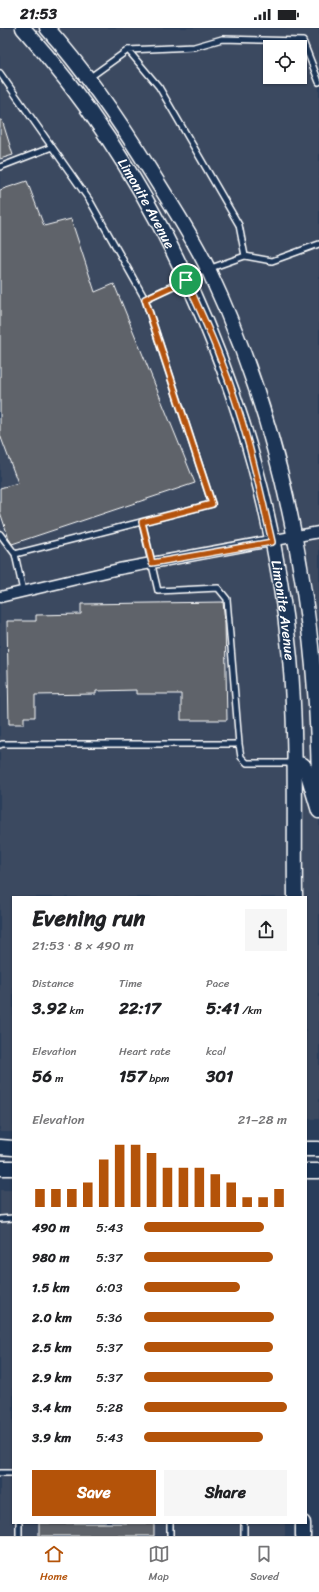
<!DOCTYPE html>
<meta charset="utf-8">
<style>
body{margin:0;font-family:Sriracha,sans-serif;background:#f6f6f6;color:#202124;height:100vh;display:flex;flex-direction:column;font-size:15px;white-space:nowrap}
*{box-sizing:border-box;margin:0}
p{font-size:13px;color:#757577}
.icon{flex:none;width:22px;height:22px;fill:none;stroke:currentColor;stroke-width:2;stroke-linecap:round;stroke-linejoin:round}
.map{position:relative;flex:1;overflow:hidden}
.drawer{position:absolute;left:12px;top:868px;width:295px;height:628px;display:flex;flex-direction:column;background:#fff;border-radius:0px;box-shadow:0 1px 3px #0004}
.drawer>*{flex:none}
.tools{position:absolute;left:263px;top:12px;display:grid;gap:8px}
.tools a{display:grid;place-items:center;width:44px;height:44px;border-radius:0px;background:#fff;box-shadow:0 1px 3px #0004;font-size:20px}
.pin{position:absolute;display:grid;place-items:center;width:34px;height:34px;color:#fff;margin:-17px;border:2px solid #fff;border-radius:50%;box-shadow:0 1px 4px #0007}
.round{display:grid;place-items:center;flex:none;width:42px;height:42px;border-radius:0px;background:#f6f6f6}
.overview{display:flex;align-items:center;justify-content:space-between;height:68px;padding:0 20px}
h1{font-size:22px;font-weight:700;line-height:30px}
.metrics{display:grid;grid-template-columns:repeat(3,1fr);gap:6px;height:68px;padding:4px 20px}
.metrics div{display:grid;align-content:center}
.metrics b{font-size:17px;font-weight:700}
.metrics small{font-size:11px;font-weight:400}
.metrics p{font-size:11px}
.chart{height:112px;padding:8px 20px}
.chart p{display:flex;justify-content:space-between}
.chart svg{width:100%;height:72px;margin-top:4px;stroke:#b45309;stroke-width:6}
.cta{display:flex;gap:8px;margin-top:auto;padding:8px 20px}
.cta a{flex:1;height:46px;border-radius:0px;background:#b45309;color:#fff;font-size:16px;font-weight:700;line-height:46px;text-align:center}
.cta a+a{background:#f6f6f6;color:#202124}
ul{padding:0 20px;list-style:none;font-size:13px}
li{display:grid;grid-template-columns:64px 48px 1fr;align-items:center;height:30px}
li i{height:10px;border-radius:5px;background:#b45309}
.status{display:flex;justify-content:space-between;align-items:center;height:28px;padding:0 20px;background:#fff;direction:ltr}
.status svg{height:11px;fill:currentColor}
.dock{display:flex;justify-content:space-around;align-items:center;height:56px;border-top:1px solid #e0e0e0;background:#fff;font-size:11px;color:#757577}
.dock a{display:grid;justify-items:center;gap:2px}
.dock .active{color:#b45309}
.map>svg:first-child{display:block}
.built{fill:#3a4960;fill-rule:evenodd}
.building{fill:#5f646a;stroke:#fff}
.lines{fill:none;stroke-linecap:round;stroke-linejoin:round}
.lane-casing{stroke:#fff;stroke-width:8}
.street-casing{stroke:#fff;stroke-width:13}
.secondary-casing{stroke:#fff;stroke-width:17}
.lane{stroke:#1d3557;stroke-width:5}
.street{stroke:#1d3557;stroke-width:10}
.secondary{stroke:#1d3557;stroke-width:14}
.route-casing{stroke:#fff;stroke-width:8}
.route{stroke:#b45309;stroke-width:5}
.labels{text-anchor:middle;stroke-width:3.5;stroke-linejoin:round;paint-order:stroke}
.street-label{font-size:14px;fill:#fff;stroke:#1d3557}
</style>
<div class="status"><b>21:53</b><svg viewBox="0 0 49 12"><path d="M0 12V9h3v3zM5 12V6h3v6zM10 12V3h3v9zM15 12V0h3v12zM26 1h20v11H26zM47 4h2v5h-2z"/></svg></div>
<div class="map">
<svg width="319" height="1508" viewBox="0 0 319 1508">
<rect width="100%" height="100%" fill="#2a3e5b"/>
<filter id="ink" filterUnits="userSpaceOnUse"><feTurbulence type="fractalNoise" baseFrequency=".025" numOctaves="2"/><feDisplacementMap in="SourceGraphic" scale="8" xChannelSelector="R" yChannelSelector="G"/><feConvolveMatrix kernelMatrix="1 2 1 2 8 2 1 2 1" color-interpolation-filters="sRGB"/></filter>
<g filter="url(#ink)">
<path class="built" d="M0 0H319V1091H306V869H13V1104H0ZM270 19H300V49H270Z
M0 1162H13V1495H285V1508H0Z"/>
<path class="building" d="M0 92H2L13 127 0 131Z
M27 153 44 198 71 191 95 264 114 256 195 455 12 516 9 511 0 484V460L18 455 0 407V162Z
M223 574 225 594 227 692H181V666H136V662L96 663V666L35 667V689H24V696H9L7 593H36V587L81 586V576Z
M39 1495H154V1508H39Z"/>
<g class="lines">
<g class="lane-casing">
<path id="lane" d="M128 22 159 59 239 197 245 228
M0 45 90 173 145 271 208 241 245 228 272 233 319 216
M89 50 128 22 194 19 222 11 303 13 319 54
M0 139 52 119
M0 506 15 526 23 563
M15 526 212 476 145 271
M239 716 241 729 247 735H293
M0 717 2 716H239L227 571 218 560 158 563 142 494
M0 1191 13 1190
M0 1445H13
M19 1495V1508
M170 1495V1508
M244 1495V1508"/>
</g>
<g class="street-casing">
<path id="street" d="M0 569 119 541 319 504"/>
</g>
<g class="secondary-casing">
<g id="secondary">
<path id="s1" d="M23 0C175 170 268 403 290 630 297 709 294 789 295 869"/>
<path d="M47 0C87 45 121 95 153 147 172 178 193 209 209 243 284 402 317 579 319 755"/>
<path d="M294 735 303 737 307 743 319 783"/>
<path d="M0 1119 13 1120"/>
<path d="M306 1121H319"/>
<path d="M0 1140H13"/>
<path d="M306 1143H319"/>
<path d="M303 1495V1508"/>
</g>
</g>
<use href="#lane" class="lane"/>
<use href="#street" class="street"/>
<use href="#secondary" class="secondary"/>
</g>
</g>
<g class="lines" filter="url(#ink)">
<g class="route-casing">
<path id="route" d="M186 252C198 278 210 303 220 330 244 389 258 452 272 514L152 535 142 494 212 476 145 271Z"/>
</g>
<use href="#route" class="route"/>
</g>
<g class="labels">
<g class="street-label">
<text dy="5" stroke="none"><textPath href="#s1" startOffset="215">Limonite Avenue</textPath></text>
<text dy="5" stroke="none"><textPath href="#s1" startOffset="647">Limonite Avenue</textPath></text>
</g>
</g>
</svg>
<div class="tools">
<a><svg class="icon" aria-label="locate" viewBox="0 0 24 24"><circle cx="12" cy="12" r="6"/><path d="M12 2v4M12 18v4M2 12h4M18 12h4"/></svg></a>
</div>
<div class="pin" style="left:186px;top:252px;background:#1e9e55"><svg class="icon" aria-label="arrive" viewBox="0 0 24 24"><path d="M6 21V4h12l-3 4 3 4H6"/></svg></div>
<section class="drawer">
<div class="overview"><div><h1>Evening run</h1><p>21:53 · 8 × 490 m</p></div><a class="round"><svg class="icon" aria-label="share" viewBox="0 0 24 24"><path d="M12 15V3M7 8l5-5 5 5M5 13v7h14v-7"/></svg></a></div>
<div class="metrics">
<div><p>Distance</p><b>3.92<small> km</small></b></div>
<div><p>Time</p><b>22:17</b></div>
<div><p>Pace</p><b>5:41<small> /km</small></b></div>
</div>
<div class="metrics">
<div><p>Elevation</p><b>56<small> m</small></b></div>
<div><p>Heart rate</p><b>157<small> bpm</small></b></div>
<div><p>kcal</p><b>301</b></div>
</div>
<div class="chart"><p><span>Elevation</span>21–28 m</p>
<svg viewBox="0 0 160 44" preserveAspectRatio="none"><path d="M5 44V33M15 44V33M25 44V33M35 44V29M45 44V15M55 44V6M65 44V6M75 44V11M85 44V20M95 44V20M105 44V20M115 44V24M125 44V29M135 44V38M145 44V38M155 44V33"/></svg>
</div>
<ul>
<li><b>490 m</b>5:43<i style="width:84%"></i></li>
<li><b>980 m</b>5:37<i style="width:90%"></i></li>
<li><b>1.5 km</b>6:03<i style="width:67%"></i></li>
<li><b>2.0 km</b>5:36<i style="width:91%"></i></li>
<li><b>2.5 km</b>5:37<i style="width:90%"></i></li>
<li><b>2.9 km</b>5:37<i style="width:90%"></i></li>
<li><b>3.4 km</b>5:28<i style="width:100%"></i></li>
<li><b>3.9 km</b>5:43<i style="width:83%"></i></li>
</ul>
<div class="cta"><a>Save</a><a>Share</a></div>
</section>
</div>
<nav class="dock">
<a class="active"><svg class="icon" aria-label="home" viewBox="0 0 24 24"><path d="M3 11l9-7 9 7M6 9v11h12V9"/></svg>Home</a>
<a><svg class="icon" aria-label="map" viewBox="0 0 24 24"><path d="M3 6l6-2 6 2 6-2v14l-6 2-6-2-6 2zM9 4v14M15 6v14"/></svg>Map</a>
<a><svg class="icon" aria-label="saved" viewBox="0 0 24 24"><path d="M7 4h10v16l-5-4-5 4z"/></svg>Saved</a>
</nav>
